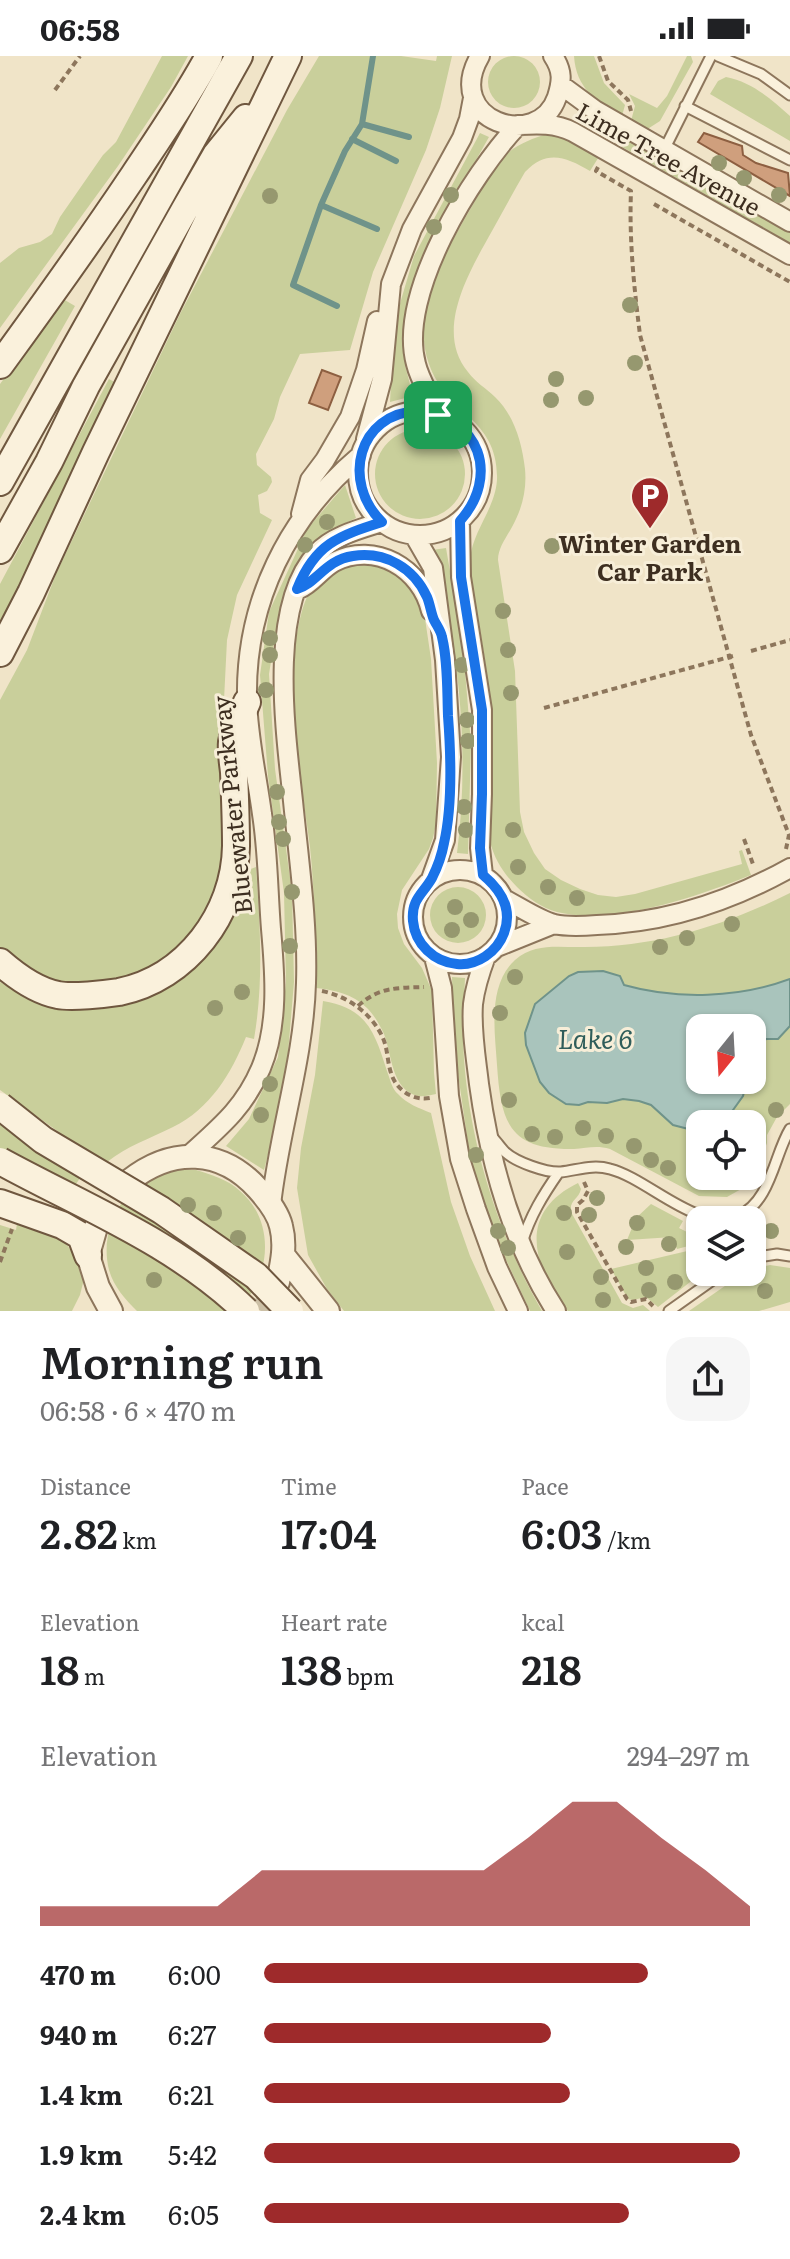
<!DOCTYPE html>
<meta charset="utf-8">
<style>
body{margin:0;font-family:Literata,serif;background:#f6f6f6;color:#202124;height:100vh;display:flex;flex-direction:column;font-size:30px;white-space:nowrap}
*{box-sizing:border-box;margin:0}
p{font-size:26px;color:#757577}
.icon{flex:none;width:44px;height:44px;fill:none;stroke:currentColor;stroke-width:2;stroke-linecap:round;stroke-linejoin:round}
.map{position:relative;height:1255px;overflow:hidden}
.panel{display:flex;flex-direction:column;background:#fff;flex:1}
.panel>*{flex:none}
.needle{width:52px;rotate:198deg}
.tools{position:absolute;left:686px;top:958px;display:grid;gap:16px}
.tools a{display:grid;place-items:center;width:80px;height:80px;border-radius:16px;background:#fff;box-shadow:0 2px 6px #0004;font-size:40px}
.pin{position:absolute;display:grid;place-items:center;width:68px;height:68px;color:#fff;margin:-34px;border-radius:16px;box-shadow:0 4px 12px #0006}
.round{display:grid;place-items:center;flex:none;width:84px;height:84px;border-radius:24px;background:#f6f6f6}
.head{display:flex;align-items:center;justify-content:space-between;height:136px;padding:0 40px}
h1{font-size:44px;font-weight:600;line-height:60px}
.stats{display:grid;grid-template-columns:repeat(3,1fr);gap:12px;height:136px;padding:8px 40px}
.stats div{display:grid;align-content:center}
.stats b{font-size:40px;font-weight:600}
.stats small{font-size:22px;font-weight:400}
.stats p{font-size:22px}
.chart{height:224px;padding:16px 40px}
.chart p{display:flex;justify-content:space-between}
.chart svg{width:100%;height:144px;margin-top:8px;fill:#9e2a2b;opacity:.7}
ul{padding:0 40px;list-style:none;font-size:26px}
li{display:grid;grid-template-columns:128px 96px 1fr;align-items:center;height:60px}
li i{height:20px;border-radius:10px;background:#9e2a2b}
.status{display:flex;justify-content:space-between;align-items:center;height:56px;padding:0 40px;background:#fff;direction:ltr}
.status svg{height:22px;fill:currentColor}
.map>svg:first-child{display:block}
.green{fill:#c9cf9b;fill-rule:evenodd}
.water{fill:#a9c4bc;stroke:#6f938a;stroke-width:2}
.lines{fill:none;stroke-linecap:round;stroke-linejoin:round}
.stream{stroke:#6f938a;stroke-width:6}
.building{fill:#cf9f7d;stroke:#8d5f41;stroke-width:2}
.tertiary-tunnel{stroke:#ccc0a6;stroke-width:22;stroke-dasharray:22 11;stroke-linecap:butt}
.service-casing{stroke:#8d765c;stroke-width:13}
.minor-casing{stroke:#8d765c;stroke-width:22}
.tertiary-casing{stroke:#8d765c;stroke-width:26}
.secondary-casing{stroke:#6f573f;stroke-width:30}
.path{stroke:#8d765c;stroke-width:4;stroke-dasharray:6 4;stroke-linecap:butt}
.service{stroke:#faf1dc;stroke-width:9}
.minor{stroke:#faf1dc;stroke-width:18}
.tertiary{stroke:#faf1dc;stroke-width:22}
.secondary{stroke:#faf1dc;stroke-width:26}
.secondary-bridge-casing{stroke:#6f573f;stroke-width:30;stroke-linecap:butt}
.secondary-bridge{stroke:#faf1dc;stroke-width:26}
.tree{fill:#96986f}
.route-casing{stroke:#fff;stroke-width:16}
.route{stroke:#1a73e8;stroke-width:10}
.labels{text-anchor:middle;stroke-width:6;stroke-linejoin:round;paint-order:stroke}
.street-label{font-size:24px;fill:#3d2e20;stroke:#f7eed8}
.poi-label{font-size:24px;font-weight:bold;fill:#3d2e20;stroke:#f7eed8}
.water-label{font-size:26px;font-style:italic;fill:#2f5d5a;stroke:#f7eed8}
</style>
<div class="status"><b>06:58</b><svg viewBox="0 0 49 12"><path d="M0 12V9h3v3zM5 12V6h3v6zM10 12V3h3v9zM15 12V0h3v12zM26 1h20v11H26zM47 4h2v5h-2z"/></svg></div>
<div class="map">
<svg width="790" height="1255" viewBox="0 0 790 1255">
<rect width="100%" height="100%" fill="#f0e4c8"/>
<path class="green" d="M488 26a26 26 0 1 1 52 0a26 26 0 1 1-52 0Z
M162 0H188L171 31 118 110 0 272V207L19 192 40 186 52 178 60 161 103 99 116 86Z
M319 0H401L436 5 437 0H452L440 52 426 94 373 216 350 294 300 298 280 341 274 363 256 398 257 409 271 421 272 426 267 435 258 439 260 457 272 464 237 539 227 584 224 644 230 784 207 866 144 922 67 932 0 903V644L27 594 56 518 180 258 287 54Z
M574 0H594L604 27 625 49 622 60C596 46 576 32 574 0Z
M687 0H691L693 6 660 65 646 74 631 65 635 50 629 38 657 52 667 40Z
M726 21C752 26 771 43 790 60V85L710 38 718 25Z
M480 77 489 81 422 200 405 260V309L413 340 390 346 394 268 414 200Z
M547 78 562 79 600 99 590 115C566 101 547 93 525 116 514 135 503 155 492 175 471 213 433 274 468 316 475 326 486 332 495 341 514 359 522 387 525 413 527 434 522 453 512 471 506 482 498 492 498 504L515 615 520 756 524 776 534 797 545 813 561 824 580 833 598 839 616 841 635 838 742 808 739 795 742 794 751 819C699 840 613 870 557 856 542 852 528 842 517 831 504 818 494 803 490 785 487 769 490 752 491 737 492 710 493 684 491 658 489 628 484 598 479 568 476 547 468 525 470 503 473 474 495 453 497 424 499 362 446 358 429 308 409 254 449 190 475 145 485 128 493 108 509 96 520 87 534 82 547 78Z
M622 80 790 174V187L617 88Z
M63 243 75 250 0 383V328Z
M109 323 116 327 33 508 0 569V528Z
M375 418a45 45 0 1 1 90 0a45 45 0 1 1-90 0Z
M345 429 356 462 333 473 303 498 279 556 269 618 275 713 292 836 294 926 288 997 274 1075 264 1114 226 1090 249 1063 278 1001 286 926 284 837 268 720 260 619 269 556 307 473Z
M446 492 463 590 471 688 468 798 457 797C467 720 463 637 448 560 444 537 440 516 432 494Z
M358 504 400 515 423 549 431 603 437 707 436 768 433 782 429 793 402 834 397 858 398 872 404 888 422 912 432 935 434 1017 436 1038C430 1039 424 1041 418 1040 391 1034 392 998 384 978 380 969 374 959 367 952 353 938 334 934 316 932 315 885 315 838 310 791 301 718 282 646 298 572 301 558 304 544 312 532 323 515 341 511 358 504Z
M256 811C260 869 264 925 254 983L246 981C231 1018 210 1053 173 1071 149 1083 127 1090 107 1106L98 1103 63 1079 0 1034V926C13 933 25 941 39 945 136 974 232 912 248 814Z
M430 859a28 28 0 1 1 56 0a28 28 0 1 1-56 0Z
M790 837V1048L777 1061 767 1079V1087L754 1122 743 1132 727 1141 699 1140 610 1093C597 1089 587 1092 574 1093 509 1094 501 1067 497 1009 495 976 487 930 515 904 536 886 559 892 585 891 657 891 726 869 790 837ZM700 972H752V1024H700ZM700 1068H752V1120H700Z
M452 921 465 922C464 949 462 976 464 1003 470 1089 499 1181 542 1255H530L494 1178 470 1101 454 990Z
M323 945C368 952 375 978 387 1015 390 1023 392 1033 398 1038 407 1048 419 1052 431 1057L451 1146 470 1200 495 1255H344L327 1233 308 1199 297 1132 301 1092 315 1019Z
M0 1068 29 1091 80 1122 74 1131 0 1093Z
M196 1114C212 1119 227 1123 240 1135 277 1166 271 1226 235 1255H137C125 1243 114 1231 109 1214 98 1171 126 1123 171 1115 179 1113 188 1114 196 1114Z
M578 1127 581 1133C579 1143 569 1144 571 1156L622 1247 633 1252 643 1249 650 1255H568C558 1246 553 1234 547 1223 527 1182 535 1148 578 1127Z
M651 1148 683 1165 679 1172 693 1179 697 1173 700 1175V1187L677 1193 673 1181 627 1184 636 1162Z
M18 1161C61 1177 63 1178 85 1219L80 1239 72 1255H0V1169L16 1174Z
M700 1192V1216H703L658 1251 646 1241 633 1244 628 1243 611 1213Z
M770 1209 790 1212V1246L759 1255H689L745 1216H752V1213Z"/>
<path class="water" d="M603 915 620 920 624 929C677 944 739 942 790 923V970L778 983H766L757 993 752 1006V972H700V1024H747L743 1040 723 1068H700V1076L673 1069 651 1049 639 1045 623 1043 607 1047 588 1046 579 1049 566 1048 549 1037 540 1026 526 989 525 977 535 948 569 920 578 916Z"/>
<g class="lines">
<path class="stream" d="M362 68 409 81
M352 83 396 105
M321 149 377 173
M337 250 293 229 321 149 345 95 362 68 373 0"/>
</g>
<path class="building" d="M704 77 742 90 743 99 756 107 788 117 790 140 698 86Z
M322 314 341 321 328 354 309 347Z"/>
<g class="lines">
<path class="tertiary-tunnel" d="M261 1255 278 1226"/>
<g class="service-casing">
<path id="service" d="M718 0 761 18 790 39
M685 50 790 104
M664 94 711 0
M493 1082C497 1086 501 1092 505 1096 516 1106 546 1117 561 1116 578 1114 593 1108 610 1113 649 1123 696 1176 738 1160 771 1146 774 1099 790 1073
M522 1187C530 1160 543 1139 559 1116
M752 1202 777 1198 790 1200
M669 1255 724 1216"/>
</g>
<g class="minor-casing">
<path id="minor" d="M480 0C442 65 538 96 557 41 562 25 563 15 553 0
M561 29 595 54 790 166
M518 69C538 68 555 67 573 76L790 199
M358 417a62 62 0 1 1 124 0a62 62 0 1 1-124 0Z
M438 359C432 342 420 325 416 308 397 238 472 118 518 69
M366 383 382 323 391 228 412 173 462 82 469 63 473 42
M301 458 310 424 325 404 350 361 366 314 377 265
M460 465 461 521 482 654V738L480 792 483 819
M414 479 433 512 445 604 451 701 445 784 431 823
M299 533C312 528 321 513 334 506 375 485 421 512 431 555
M413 861a47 47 0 1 1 94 0a47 47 0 1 1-94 0Z
M504 843C520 851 537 863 554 868 567 871 584 870 597 869 665 867 731 845 790 812
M497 891 554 868
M486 900C480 916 475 931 473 948 471 974 476 1002 479 1028 490 1108 512 1187 556 1255
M434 901 442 932 449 1040 460 1103 476 1153 497 1211 518 1255
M188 1100C220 1071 244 1052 261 1012 279 969 275 918 271 873 268 835 268 796 262 758 257 720 248 682 247 643 245 546 288 460 361 399
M271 1149C279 1075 304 1003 306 927 308 867 299 806 293 745 286 679 267 551 317 497 332 480 360 473 382 466"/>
</g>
<g class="tertiary-casing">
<path id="tertiary" d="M129 1125C172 1091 221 1092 258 1133 267 1143 278 1157 281 1170 286 1189 282 1207 278 1226
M96 1171 88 1199 98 1231 111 1255
M284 1200 328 1255"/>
</g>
<g class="secondary-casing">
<path id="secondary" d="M0 309C46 246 91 183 134 119 160 80 187 41 209 0
M0 426 239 0
M0 494 49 406 86 330 185 153 216 99 246 62
M0 597 31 537 96 396 288 0
M0 906C16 920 37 935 58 939 71 942 106 938 119 936 187 922 235 858 236 790 236 765 235 741 234 716 233 707 231 696 232 686 234 673 242 658 247 646
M0 1147 62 1169 81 1180 88 1199"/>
</g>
<path class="path" d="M599 0 608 25 628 44 631 55
M55 34 80 0
M598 111 596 115 631 135C629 184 634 231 640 279L751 679 789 779 786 793
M654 148 790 226
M751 595 790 584
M544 652 733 600
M744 783 754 811
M322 935C347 940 371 957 382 980 388 992 387 1005 391 1017 396 1034 413 1045 430 1042
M358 950C379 931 396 932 424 931
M584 1126 588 1135 583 1144 577 1149V1156L627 1243 631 1246 646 1243 653 1250
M0 1206 12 1173"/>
<use href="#service" class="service"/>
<use href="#minor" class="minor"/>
<use href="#tertiary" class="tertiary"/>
<use href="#secondary" class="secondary"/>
<g class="secondary-bridge-casing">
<path id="secondary-bridge" d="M0 1050 43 1084 161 1154 256 1220 290 1255
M0 1105C84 1151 176 1187 246 1255"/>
</g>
<use href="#secondary-bridge" class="secondary-bridge"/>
</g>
<g class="tree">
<circle cx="719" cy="107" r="8"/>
<circle cx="744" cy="122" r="8"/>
<circle cx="451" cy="139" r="8"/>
<circle cx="779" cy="139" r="8"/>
<circle cx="270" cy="140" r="8"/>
<circle cx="434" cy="171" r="8"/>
<circle cx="630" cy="249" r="8"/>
<circle cx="635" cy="307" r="8"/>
<circle cx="556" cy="323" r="8"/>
<circle cx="586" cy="342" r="8"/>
<circle cx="551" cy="344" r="8"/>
<circle cx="327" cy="466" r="8"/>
<circle cx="305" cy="489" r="8"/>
<circle cx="552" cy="490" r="8"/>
<circle cx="503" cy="555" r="8"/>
<circle cx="270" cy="582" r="8"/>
<circle cx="508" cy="594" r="8"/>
<circle cx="270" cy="599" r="8"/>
<circle cx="462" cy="609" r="8"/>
<circle cx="266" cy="634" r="8"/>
<circle cx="511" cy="637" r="8"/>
<circle cx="467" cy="664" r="8"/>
<circle cx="468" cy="685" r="8"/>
<circle cx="277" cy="736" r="8"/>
<circle cx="464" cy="751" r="8"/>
<circle cx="279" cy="766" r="8"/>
<circle cx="466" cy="774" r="8"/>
<circle cx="513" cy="774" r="8"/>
<circle cx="283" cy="783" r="8"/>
<circle cx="518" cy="811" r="8"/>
<circle cx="548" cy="831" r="8"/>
<circle cx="292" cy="836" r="8"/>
<circle cx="577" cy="842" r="8"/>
<circle cx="455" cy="851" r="8"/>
<circle cx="471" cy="864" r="8"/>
<circle cx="732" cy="868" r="8"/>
<circle cx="452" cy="874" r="8"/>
<circle cx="687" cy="882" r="8"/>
<circle cx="290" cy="890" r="8"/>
<circle cx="660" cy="891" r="8"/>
<circle cx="515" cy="921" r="8"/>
<circle cx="242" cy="936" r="8"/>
<circle cx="215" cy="952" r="8"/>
<circle cx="500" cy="957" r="8"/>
<circle cx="270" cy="1028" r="8"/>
<circle cx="509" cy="1044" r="8"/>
<circle cx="776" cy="1054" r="8"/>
<circle cx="261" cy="1059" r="8"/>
<circle cx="583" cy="1072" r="8"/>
<circle cx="532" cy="1078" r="8"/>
<circle cx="606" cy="1080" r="8"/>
<circle cx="555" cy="1081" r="8"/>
<circle cx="634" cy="1090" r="8"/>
<circle cx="476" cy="1099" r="8"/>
<circle cx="651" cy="1104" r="8"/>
<circle cx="668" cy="1112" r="8"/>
<circle cx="597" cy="1142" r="8"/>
<circle cx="188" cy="1149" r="8"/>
<circle cx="214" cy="1157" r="8"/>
<circle cx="564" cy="1157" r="8"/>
<circle cx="589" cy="1159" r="8"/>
<circle cx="637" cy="1167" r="8"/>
<circle cx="498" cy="1175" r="8"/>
<circle cx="771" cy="1175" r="8"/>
<circle cx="238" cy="1182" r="8"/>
<circle cx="669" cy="1188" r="8"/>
<circle cx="626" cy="1191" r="8"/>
<circle cx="508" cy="1192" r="8"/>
<circle cx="567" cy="1196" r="8"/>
<circle cx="646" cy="1212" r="8"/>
<circle cx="601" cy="1221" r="8"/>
<circle cx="154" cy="1224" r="8"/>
<circle cx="675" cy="1226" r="8"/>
<circle cx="649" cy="1234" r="8"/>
<circle cx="765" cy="1235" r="8"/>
<circle cx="603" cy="1244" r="8"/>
</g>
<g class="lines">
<g class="route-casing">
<path id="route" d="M418 355C480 360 500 420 460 465L461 521 482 654V738L480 792 483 819C501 834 513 853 504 877 497 896 477 910 457 908 434 906 415 888 413 865 411 843 423 838 432 822 437 812 442 798 444 787 453 748 451 700 448 660 447 634 448 606 442 581 441 575 437 570 434 564 431 557 430 548 427 541 414 512 385 495 353 500 325 504 317 527 297 533 315 488 338 480 382 466 341 426 358 357 418 355Z"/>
</g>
<use href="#route" class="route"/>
</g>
<defs>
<g id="parking-pin" transform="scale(2)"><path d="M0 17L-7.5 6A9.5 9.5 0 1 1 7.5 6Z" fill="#9e2a2b" stroke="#f7eed8"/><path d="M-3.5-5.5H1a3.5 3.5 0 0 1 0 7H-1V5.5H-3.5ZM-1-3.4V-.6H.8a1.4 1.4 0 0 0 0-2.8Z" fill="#fff"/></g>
</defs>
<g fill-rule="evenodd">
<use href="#parking-pin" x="650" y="440"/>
</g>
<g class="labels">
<g class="street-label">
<text transform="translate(668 104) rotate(29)" y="8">Lime Tree Avenue</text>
<text transform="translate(233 749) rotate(-96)" y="8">Bluewater Parkway</text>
</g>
<g class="poi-label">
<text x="650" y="497">Winter Garden<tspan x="650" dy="28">Car Park</tspan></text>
</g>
<g class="water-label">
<text x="595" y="993">Lake 6</text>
</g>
</g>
</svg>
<div class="tools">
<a><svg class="needle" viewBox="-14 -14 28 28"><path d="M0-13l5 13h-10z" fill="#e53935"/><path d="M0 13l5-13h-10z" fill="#757577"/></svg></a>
<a><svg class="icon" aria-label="locate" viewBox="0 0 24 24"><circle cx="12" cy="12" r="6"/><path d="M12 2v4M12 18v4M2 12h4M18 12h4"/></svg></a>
<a><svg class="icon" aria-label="layers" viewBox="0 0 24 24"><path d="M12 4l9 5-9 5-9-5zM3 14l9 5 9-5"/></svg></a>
</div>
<div class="pin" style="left:438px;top:359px;background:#1e9e55"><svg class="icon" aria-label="arrive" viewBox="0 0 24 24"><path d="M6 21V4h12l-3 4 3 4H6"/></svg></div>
</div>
<section class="panel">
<div class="head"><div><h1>Morning run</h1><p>06:58 · 6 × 470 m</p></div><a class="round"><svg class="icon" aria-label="share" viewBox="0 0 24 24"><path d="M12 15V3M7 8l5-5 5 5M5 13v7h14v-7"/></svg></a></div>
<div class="stats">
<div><p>Distance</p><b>2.82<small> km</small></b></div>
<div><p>Time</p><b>17:04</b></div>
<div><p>Pace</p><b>6:03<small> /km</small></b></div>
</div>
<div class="stats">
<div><p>Elevation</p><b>18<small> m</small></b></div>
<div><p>Heart rate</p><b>138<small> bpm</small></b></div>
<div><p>kcal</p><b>218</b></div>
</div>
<div class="chart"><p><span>Elevation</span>294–297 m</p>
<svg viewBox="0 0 160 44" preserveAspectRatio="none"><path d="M0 44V38L10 38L20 38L30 38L40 38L50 27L60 27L70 27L80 27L90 27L100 27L110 17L120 6L130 6L140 17L150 27L160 38V44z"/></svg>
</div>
<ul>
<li><b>470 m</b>6:00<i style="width:79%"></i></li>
<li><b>940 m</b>6:27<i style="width:59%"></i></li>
<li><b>1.4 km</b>6:21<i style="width:63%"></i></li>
<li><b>1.9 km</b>5:42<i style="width:98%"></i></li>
<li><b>2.4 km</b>6:05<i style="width:75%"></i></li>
</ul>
</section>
